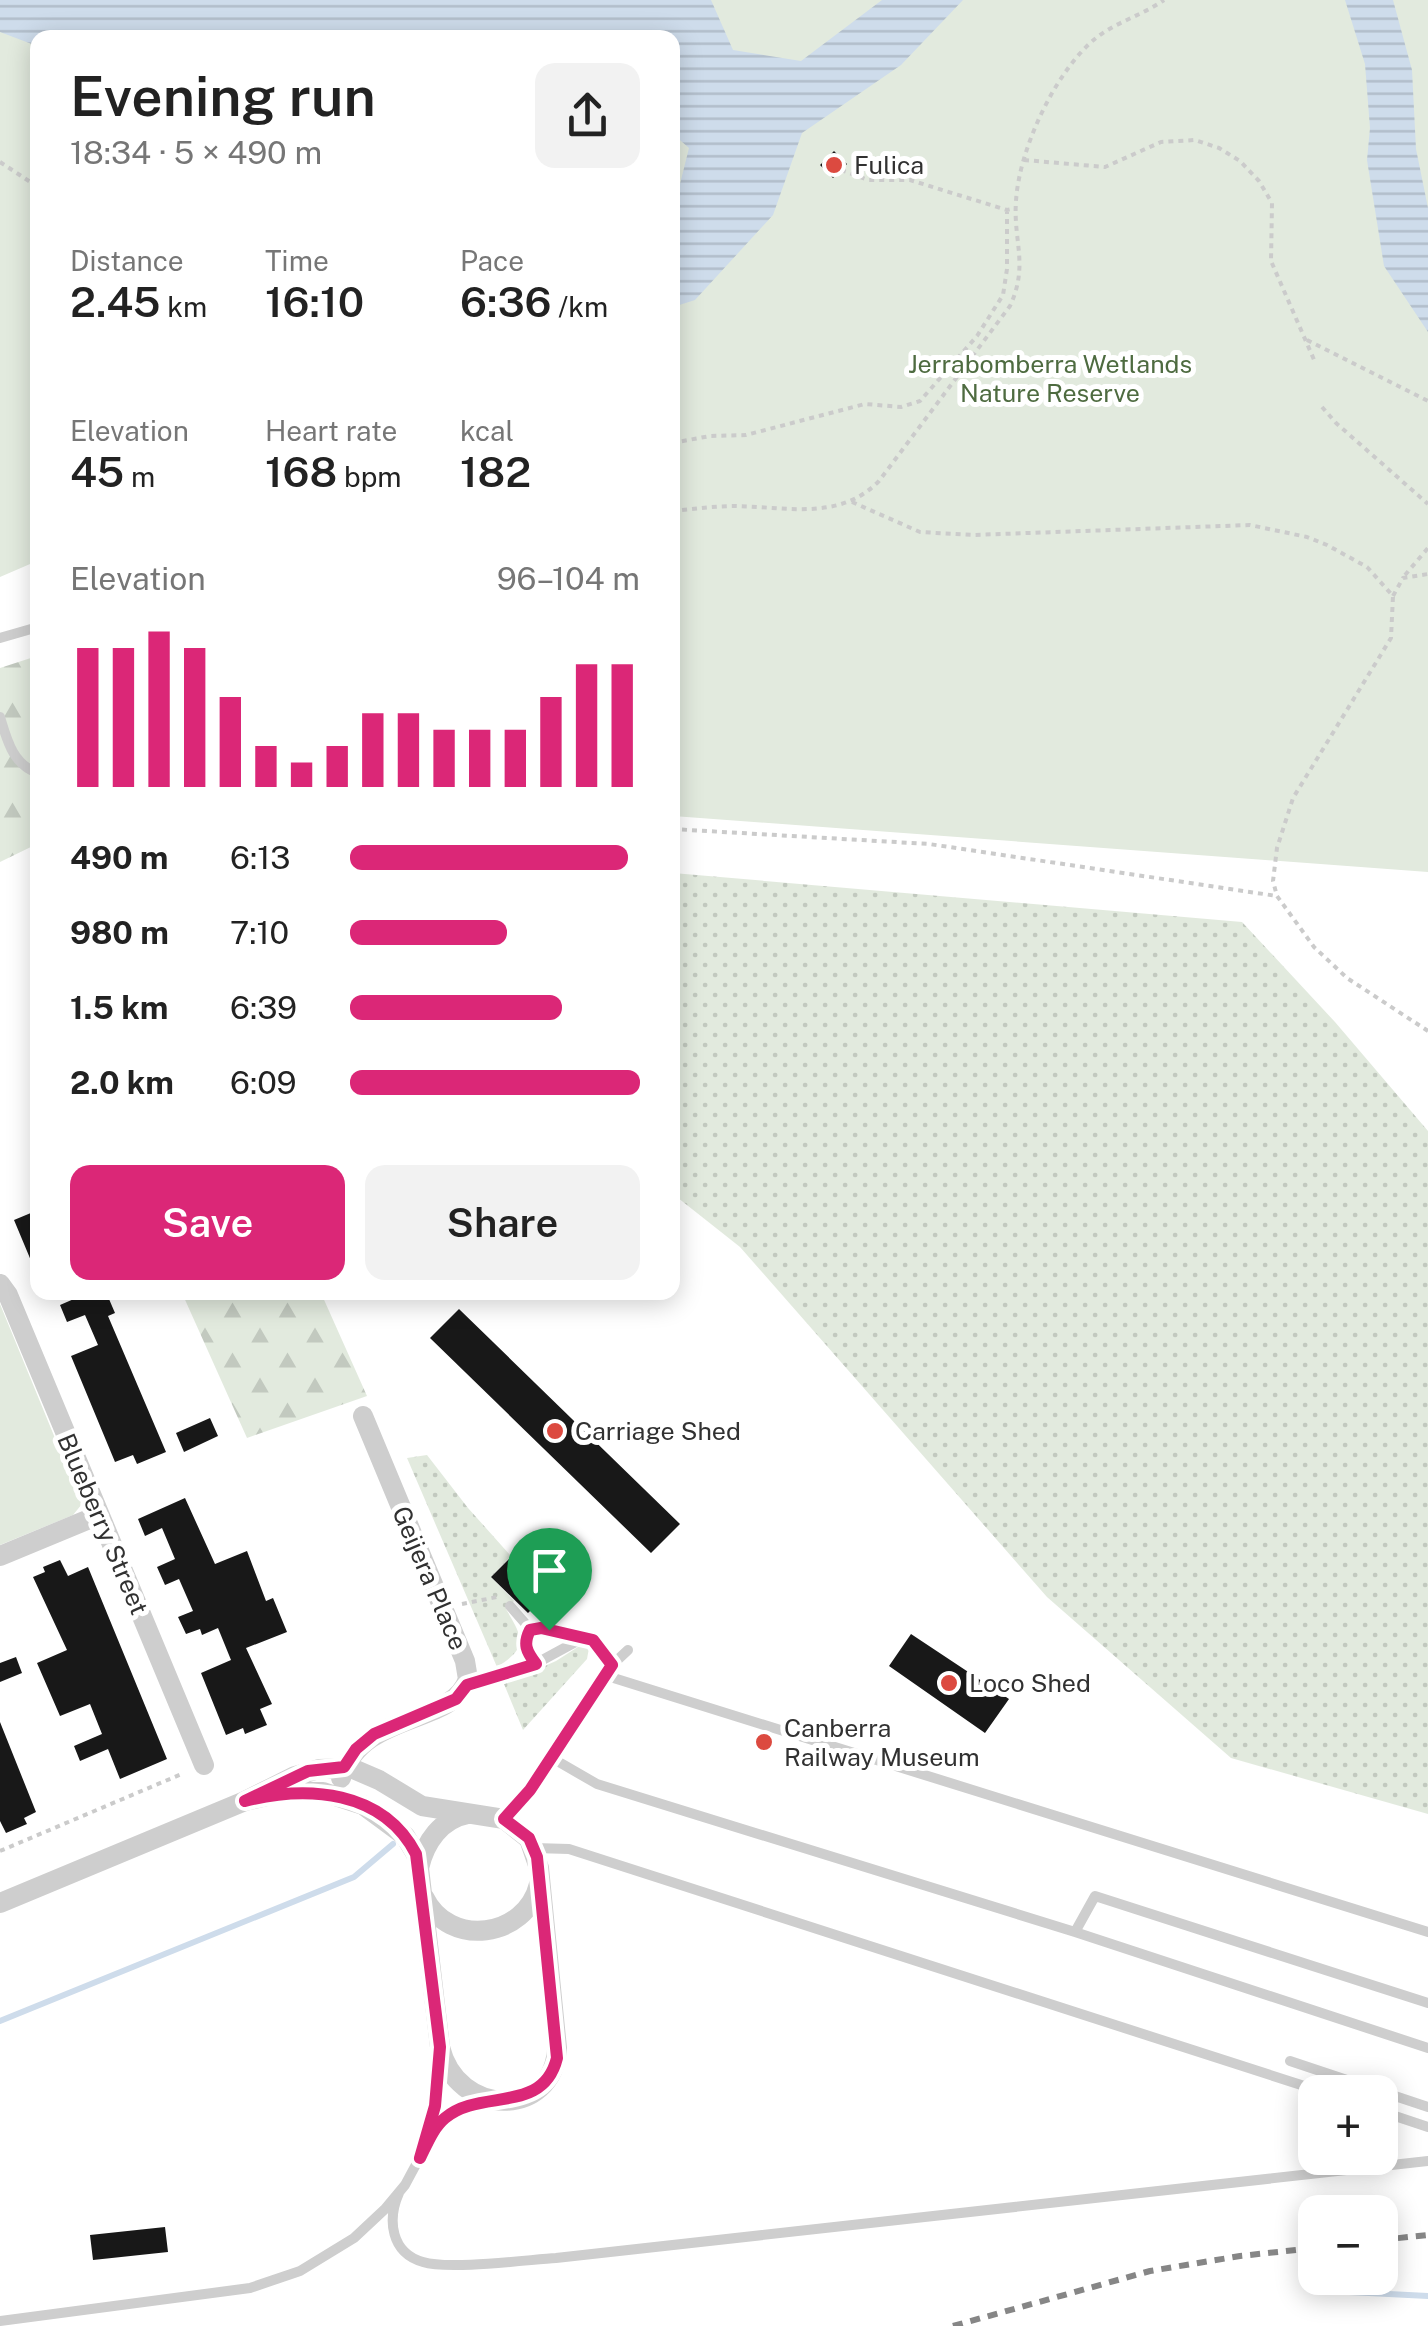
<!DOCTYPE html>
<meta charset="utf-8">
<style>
body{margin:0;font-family:"Public Sans",sans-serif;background:#f2f2f2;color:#222;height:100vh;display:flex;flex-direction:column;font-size:38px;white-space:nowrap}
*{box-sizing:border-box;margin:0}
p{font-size:32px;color:#767676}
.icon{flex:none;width:55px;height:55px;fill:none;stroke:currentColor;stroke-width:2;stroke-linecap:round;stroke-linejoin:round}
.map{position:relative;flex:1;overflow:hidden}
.drawer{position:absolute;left:30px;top:30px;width:650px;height:1270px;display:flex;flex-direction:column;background:#fff;border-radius:20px;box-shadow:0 5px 25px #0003}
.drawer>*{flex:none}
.fabs{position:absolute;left:1298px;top:2075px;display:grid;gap:20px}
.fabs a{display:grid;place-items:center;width:100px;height:100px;border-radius:20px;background:#fff;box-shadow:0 5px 25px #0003;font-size:50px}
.pin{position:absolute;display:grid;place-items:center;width:85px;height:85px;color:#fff;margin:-102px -42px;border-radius:50% 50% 50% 0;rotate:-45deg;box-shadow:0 0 10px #0007}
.pin .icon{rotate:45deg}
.round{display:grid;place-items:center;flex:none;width:105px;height:105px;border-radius:20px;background:#f2f2f2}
.headline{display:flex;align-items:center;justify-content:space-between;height:170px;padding:0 40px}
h1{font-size:55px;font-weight:600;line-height:75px}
.metrics{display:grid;grid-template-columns:repeat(3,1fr);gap:15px;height:170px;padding:10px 40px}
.metrics div{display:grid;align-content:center}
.metrics b{font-size:42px;font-weight:600}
.metrics small{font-size:28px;font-weight:400}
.metrics p{font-size:28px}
.chart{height:280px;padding:20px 40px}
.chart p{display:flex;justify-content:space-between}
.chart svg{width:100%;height:180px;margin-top:10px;stroke:#db2777;stroke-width:6}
.button{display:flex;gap:20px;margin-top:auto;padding:20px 40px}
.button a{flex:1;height:115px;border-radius:20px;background:#db2777;color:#fff;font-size:40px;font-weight:600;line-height:115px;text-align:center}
.button a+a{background:#f2f2f2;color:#222}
ul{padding:0 40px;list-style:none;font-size:32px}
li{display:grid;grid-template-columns:160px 120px 1fr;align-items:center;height:75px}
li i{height:25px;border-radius:12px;background:#db2777}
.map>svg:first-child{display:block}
.grass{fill:url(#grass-dots)}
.forest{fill:url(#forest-firs)}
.park{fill:#e2eade}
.water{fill:url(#water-rules)}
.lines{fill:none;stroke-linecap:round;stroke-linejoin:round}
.stream{stroke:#cedceb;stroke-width:6}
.building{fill:#181818}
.path{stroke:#cbcbcb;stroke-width:4;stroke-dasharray:5 5;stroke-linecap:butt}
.lane{stroke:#cecece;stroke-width:10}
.street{stroke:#cecece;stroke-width:20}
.rail{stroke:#868686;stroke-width:6;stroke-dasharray:10 8;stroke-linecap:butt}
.route-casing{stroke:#fff;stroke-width:20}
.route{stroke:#db2777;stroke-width:12}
.poi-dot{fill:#dc4a40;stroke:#fff;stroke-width:4}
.labels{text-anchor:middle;stroke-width:10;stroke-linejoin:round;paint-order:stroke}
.poi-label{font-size:25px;fill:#313131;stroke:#fff;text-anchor:start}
.park-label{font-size:25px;fill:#4e6b40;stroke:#fff}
.street-label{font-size:25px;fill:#313131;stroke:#fff}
</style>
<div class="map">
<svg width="1428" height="2326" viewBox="0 0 1428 2326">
<defs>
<pattern id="grass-dots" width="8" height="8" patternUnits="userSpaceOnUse" patternTransform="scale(2.5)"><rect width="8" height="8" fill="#e2eade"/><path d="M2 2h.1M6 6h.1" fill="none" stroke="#c2c9bf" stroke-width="1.8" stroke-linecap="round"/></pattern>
<pattern id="forest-firs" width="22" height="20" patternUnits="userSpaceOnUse" patternTransform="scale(2.5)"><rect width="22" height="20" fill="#e2eade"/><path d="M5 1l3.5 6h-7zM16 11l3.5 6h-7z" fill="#c2c9bf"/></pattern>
<pattern id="water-rules" width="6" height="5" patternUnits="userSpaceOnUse" patternTransform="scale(2.5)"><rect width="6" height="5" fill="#cedceb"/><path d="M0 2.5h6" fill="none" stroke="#b1bdca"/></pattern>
</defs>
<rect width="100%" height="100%" fill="#fff"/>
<path class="grass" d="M673 873 1242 922 1335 1022 1428 1131V1814L1231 1758 1047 1597 740 1247 673 1194Z
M427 1455 468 1508 511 1556 491 1577 514 1601 506 1609C523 1638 529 1647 497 1667L407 1458Z
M581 1645 589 1648 587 1659 523 1730 504 1684 556 1661Z"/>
<path class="forest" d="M37 656V844L0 862V668Z
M182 1293H321L367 1396 247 1438Z"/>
<path class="park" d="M0 0H1428V872L673 816 672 38H38L37 561 0 577Z
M0 1304 82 1504 73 1515 0 1545Z"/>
<path class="water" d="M0 0H711L733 50 801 61 882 0H963L901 65 802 133 773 215 695 300 673 307V201L677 196 689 148 673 134 672 38H38L37 46 0 32Z
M1345 0H1393L1412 70 1416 149 1428 208V332L1384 266 1367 160 1370 128 1365 64Z"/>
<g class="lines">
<path class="stream" d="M0 2021 354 1877 393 1844
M1349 2292 1428 2296"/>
</g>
<path class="building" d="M834 151 847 164 833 178 820 165Z
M38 1210V1275H37L14 1220Z
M90 1292H106L115 1313 108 1316 166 1452 137 1464 133 1455 115 1462 71 1356 98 1345 85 1315 67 1322 60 1305Z
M459 1309 680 1524 651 1553 430 1338Z
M210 1418 218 1436 184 1452 176 1433Z
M185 1498 215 1564 247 1551 266 1601 273 1598 287 1632 246 1648 272 1704 260 1709 267 1725 245 1734 243 1728 226 1735 201 1673 231 1660 218 1628 202 1635 200 1629 186 1634 178 1617 193 1611 179 1579 165 1585 157 1567 175 1559 162 1528 145 1536 138 1519Z
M517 1551 553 1588 528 1613 491 1577Z
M60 1560 68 1576 88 1567 167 1759 120 1779 108 1749 80 1761 74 1746 102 1734 90 1704 60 1716 37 1663 67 1650 33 1577 45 1572 43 1567Z
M911 1634 1009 1699 985 1733 889 1666Z
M16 1657 22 1673 0 1682V1663Z
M0 1722 36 1812 24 1818 27 1824 6 1833 0 1821Z
M165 2227 168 2252 93 2260 90 2235Z"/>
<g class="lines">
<path class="path" d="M1024 160 1105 167 1161 142 1195 140 1219 148 1240 161 1259 181 1272 203 1271 261 1315 362
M0 162 38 187
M841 170 868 180H910L1007 210 1016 208
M1307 340 1428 401
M1322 407 1336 423 1428 504
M672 443 710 436 746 435 865 404 901 407 920 401 977 336 1003 295 1007 269V210
M852 502 920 532 973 535 1250 525 1307 537 1327 545 1367 567 1393 596 1391 638 1293 798 1277 848 1273 881 1277 896 1314 947 1347 978 1428 1031
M672 511C694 509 715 506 736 506 787 507 840 521 879 481L1010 306C1029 265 1013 241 1016 201 1019 149 1056 70 1096 38 1116 22 1143 15 1164 0
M1405 575 1428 548
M1393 596 1403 578 1428 574
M672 829 929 844 1277 896
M462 1604 497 1597
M556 1617 566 1599
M0 1851 184 1773"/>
<path class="lane" d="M0 638 38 627
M0 717C7 740 13 765 38 773
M510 1606 531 1630 541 1628 593 1640 612 1665 552 1758 597 1784 1075 1932 1428 2048
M531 1630C523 1644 526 1652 535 1664L581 1639
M612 1665 628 1650
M604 1675 1428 1932
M468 1685 535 1664
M504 1819 552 1758
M534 1848 569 1849 1323 2092
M1075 1932 1095 1896 1428 2003
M1290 2061 1428 2107
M1380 2111 1428 2127
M429 2134 438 2084 439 2057
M399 2193C387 2220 391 2253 423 2262 448 2270 526 2260 556 2258L1428 2161
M0 2321 250 2288 300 2271 354 2238 385 2209 405 2185 434 2131 445 2118 462 2107 485 2103"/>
<path class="street" d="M0 1284 8 1295 204 1765
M0 1556 99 1515
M341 1778C362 1710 453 1726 468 1679L465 1661 363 1416
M419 1868C425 1842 441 1819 468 1814
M424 1897C449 1949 526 1938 539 1884
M0 1903 245 1801 295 1776 319 1769 351 1768 379 1780 422 1806 504 1819 529 1839 539 1868 557 2048C554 2119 457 2118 440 2047L419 1868 416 1854 405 1836 363 1805 323 1792H284L245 1801"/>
<path class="rail" d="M1380 2240 1428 2235
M953 2326 1150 2271 1240 2256 1315 2248"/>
</g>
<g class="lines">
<g class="route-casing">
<path id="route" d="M541 1628 593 1640 612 1665 530 1790 504 1819 529 1838 537 1857 557 2058C543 2115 480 2088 445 2118 433 2128 427 2144 420 2158L435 2106 440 2047 416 1854C383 1790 307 1785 245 1801L308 1771 344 1767 356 1749 374 1734 456 1699 467 1685 536 1664C526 1651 523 1644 530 1630Z"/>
</g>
<use href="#route" class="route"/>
</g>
<g class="poi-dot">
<circle cx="834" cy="165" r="10"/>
<circle cx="555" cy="1431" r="10"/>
<circle cx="949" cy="1683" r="10"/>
<circle cx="764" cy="1742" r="10"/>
</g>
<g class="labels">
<g class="poi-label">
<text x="854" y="174">Fulica</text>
<text x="575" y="1440">Carriage Shed</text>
<text x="969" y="1692">Loco Shed</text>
<text x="784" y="1737">Canberra<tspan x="784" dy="29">Railway Museum</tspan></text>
</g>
<g class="park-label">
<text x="1050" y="373">Jerrabomberra Wetlands<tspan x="1050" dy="29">Nature Reserve</tspan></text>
</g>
<g class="street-label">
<text transform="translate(103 1524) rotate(67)" y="9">Blueberry Street</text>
<text transform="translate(430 1578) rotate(67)" y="9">Geijera Place</text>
</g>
</g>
</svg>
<div class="fabs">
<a>+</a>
<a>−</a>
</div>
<div class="pin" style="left:549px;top:1630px;background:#1e9e55"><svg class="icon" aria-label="arrive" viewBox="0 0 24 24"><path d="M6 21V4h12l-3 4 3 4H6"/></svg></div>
<section class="drawer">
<div class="headline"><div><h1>Evening run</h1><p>18:34 · 5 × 490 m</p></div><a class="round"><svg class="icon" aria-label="share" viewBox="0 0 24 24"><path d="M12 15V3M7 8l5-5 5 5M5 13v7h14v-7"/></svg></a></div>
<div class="metrics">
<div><p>Distance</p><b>2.45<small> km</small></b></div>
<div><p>Time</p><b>16:10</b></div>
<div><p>Pace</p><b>6:36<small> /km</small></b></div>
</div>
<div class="metrics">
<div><p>Elevation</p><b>45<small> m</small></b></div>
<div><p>Heart rate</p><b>168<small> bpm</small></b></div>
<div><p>kcal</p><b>182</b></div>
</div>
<div class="chart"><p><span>Elevation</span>96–104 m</p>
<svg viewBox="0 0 160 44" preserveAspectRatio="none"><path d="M5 44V10M15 44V10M25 44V6M35 44V10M45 44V22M55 44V34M65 44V38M75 44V34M85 44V26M95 44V26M105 44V30M115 44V30M125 44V30M135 44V22M145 44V14M155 44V14"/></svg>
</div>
<ul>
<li><b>490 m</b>6:13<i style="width:96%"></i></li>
<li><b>980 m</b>7:10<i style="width:54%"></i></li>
<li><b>1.5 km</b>6:39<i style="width:73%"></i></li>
<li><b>2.0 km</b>6:09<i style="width:100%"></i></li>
</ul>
<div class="button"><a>Save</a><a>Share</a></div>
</section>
</div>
